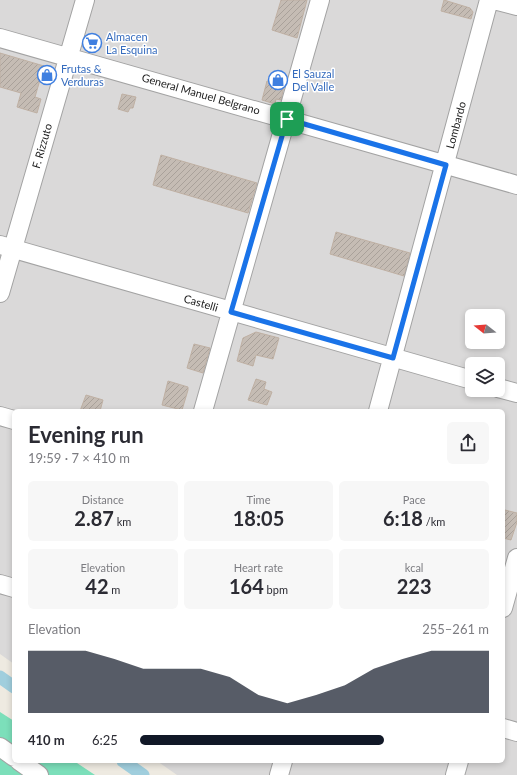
<!DOCTYPE html>
<meta charset="utf-8">
<style>
body{margin:0;font-family:Lato,sans-serif;background:#f7f7f7;color:#2b2b33;height:100vh;display:flex;flex-direction:column;font-size:15px;white-space:nowrap}
*{box-sizing:border-box;margin:0}
p{font-size:13px;color:#7c7c81}
.icon{flex:none;width:22px;height:22px;fill:none;stroke:currentColor;stroke-width:2;stroke-linecap:round;stroke-linejoin:round}
.map{position:relative;flex:1;overflow:hidden}
.panel{position:absolute;left:12px;top:409px;width:493px;height:354px;display:flex;flex-direction:column;background:#fff;border-radius:6px;box-shadow:0 2px 6px #0003}
.panel>*{flex:none}
.needle{width:26px;rotate:287deg}
.buttons{position:absolute;left:465px;top:309px;display:grid;gap:8px}
.buttons a{display:grid;place-items:center;width:40px;height:40px;border-radius:6px;background:#fff;box-shadow:0 2px 6px #0003;font-size:20px}
.pin{position:absolute;display:grid;place-items:center;width:34px;height:34px;color:#fff;margin:-17px;border-radius:8px;box-shadow:0 2px 6px #0006}
.round{display:grid;place-items:center;flex:none;width:42px;height:42px;border-radius:6px;background:#f7f7f7}
.headline{display:flex;align-items:center;justify-content:space-between;height:68px;padding:0 16px}
h1{font-size:22px;font-weight:700;line-height:30px}
.figures{display:grid;grid-template-columns:repeat(3,1fr);gap:6px;height:68px;padding:4px 16px}
.figures div{display:grid;align-content:center;border-radius:6px;background:#f7f7f7;text-align:center}
.figures b{font-size:20px;font-weight:700}
.figures small{font-size:11px;font-weight:400}
.figures p{font-size:11px}
.chart{height:112px;padding:8px 16px}
.chart p{display:flex;justify-content:space-between}
.chart svg{width:100%;height:72px;margin-top:4px;fill:#111827;opacity:.7}
ul{padding:0 16px;list-style:none;font-size:13px}
li{display:grid;grid-template-columns:64px 48px 1fr;align-items:center;height:30px}
li i{height:10px;border-radius:5px;background:#111827}
.map>svg:first-child{display:block}
.residential{fill:#dad9d9;fill-rule:evenodd}
.pitch{fill:#7cdfba}
.lines{fill:none;stroke-linecap:round;stroke-linejoin:round}
.canal{stroke:#a0cedd;stroke-width:13}
.building{fill:url(#building-hatch);stroke:#bfb0a3}
.minor-casing{stroke:#a3a3a3;stroke-width:20}
.minor{stroke:#fff;stroke-width:18}
.route-casing{stroke:#fff;stroke-width:8}
.route{stroke:#1a73e8;stroke-width:5}
.labels{text-anchor:middle;stroke-width:3;stroke-linejoin:round;paint-order:stroke}
.shop-label{font-size:11px;fill:#366cbe;stroke:#fff;text-anchor:start}
.street-label{font-size:11px;fill:#1c1c1c;stroke:#fff}
</style>
<div class="map">
<svg width="517" height="775" viewBox="0 0 517 775">
<defs>
<pattern id="building-hatch" width="6" height="6" patternUnits="userSpaceOnUse"><rect width="6" height="6" fill="#c5bcb4"/><path d="M-1 1l2-2M0 6l6-6M5 7l2-2" fill="none" stroke="#a9a19a"/></pattern>
</defs>
<rect width="100%" height="100%" fill="#eeeae1"/>
<path class="residential" d="M0 0H517V775H177L157 761H503V411H14V664L0 654ZM472 316H498V342H472ZM472 364H498V390H472Z"/>
<path class="pitch" d="M0 712 14 721V761H74L95 775H0Z"/>
<g class="lines">
<path class="canal" d="M0 677 14 687
M123 761 143 775"/>
</g>
<path class="building" d="M281 0H307L297 38 272 30Z
M444 0 470 8 473 12 471 19 441 11Z
M0 53 44 66 35 97 41 99 37 113 17 107 21 93 0 87Z
M267 81 284 86 281 100 276 99 275 104 262 100Z
M122 94 136 97 133 108H130L128 112 118 109Z
M161 155 257 183 248 213 153 185Z
M336 232 410 253 404 276 330 254Z
M256 332 279 338 273 359 256 355 253 366 237 361 243 338Z
M194 344 210 348 203 373 187 368Z
M256 379 266 382 264 389 272 392 267 405 248 400Z
M168 381 188 387V390L182 410 162 405Z
M86 395 103 400 100 411H80Z
M505 510 517 513V522L511 540 503 538V515Z"/>
<g class="lines">
<g class="minor-casing">
<path id="minor" d="M494 0 517 6
M0 38 517 185
M0 245 472 380
M0 293 85 0
M498 388 517 393
M203 411 320 0
M378 411 489 0
M0 416 14 420
M0 584 14 588
M503 608 517 558
M503 728 517 732
M0 747 14 757
M19 761 39 775
M279 775 283 761
M455 775 459 761"/>
</g>
<use href="#minor" class="minor"/>
</g>
<g class="lines">
<g class="route-casing">
<path id="route" d="M287 119 446 165 393 358 231 312Z"/>
</g>
<use href="#route" class="route"/>
</g>
<defs>
<g id="supermarket-ring" transform="scale(1)"><circle r="9.5" fill="#fff" stroke="#3f7fe0" stroke-width="1.5"/><path d="M-6-5.5h2.5l.6 2H6L4.5 2H-2.5L-4.4-4H-6ZM-1.5 3.2a1.3 1.3 0 1 0 .1 0ZM3 3.2a1.3 1.3 0 1 0 .1 0Z" fill="#3f7fe0"/></g>
<g id="shop-ring" transform="scale(1)"><circle r="9.5" fill="#fff" stroke="#3f7fe0" stroke-width="1.5"/><path d="M-5-2.5h2.3a2.7 3.5 0 0 1 5.4 0H5L5.5 6h-11ZM-1.5-2.5h3a1.5 2.3 0 0 0-3 0Z" fill="#3f7fe0"/></g>
</defs>
<g fill-rule="evenodd">
<use href="#supermarket-ring" x="92" y="43"/>
<use href="#shop-ring" x="47" y="75"/>
<use href="#shop-ring" x="278" y="80"/>
</g>
<g class="labels">
<g class="shop-label">
<text x="106" y="41">Almacen<tspan x="106" dy="13">La Esquina</tspan></text>
<text x="61" y="73">Frutas &amp;<tspan x="61" dy="13">Verduras</tspan></text>
<text x="292" y="78">El Sauzal<tspan x="292" dy="13">Del Valle</tspan></text>
</g>
<g class="street-label">
<text transform="translate(201 94) rotate(16)" y="4">General Manuel Belgrano</text>
<text transform="translate(456 125) rotate(-75)" y="4">Lombardo</text>
<text transform="translate(42 146) rotate(-74)" y="4">F. Rizzuto</text>
<text transform="translate(201 303) rotate(16)" y="4">Castelli</text>
</g>
</g>
</svg>
<div class="buttons">
<a><svg class="needle" viewBox="-14 -14 28 28"><path d="M0-13l5 13h-10z" fill="#e53935"/><path d="M0 13l5-13h-10z" fill="#7c7c81"/></svg></a>
<a><svg class="icon" aria-label="layers" viewBox="0 0 24 24"><path d="M12 4l9 5-9 5-9-5zM3 14l9 5 9-5"/></svg></a>
</div>
<div class="pin" style="left:287px;top:119px;background:#1e9e55"><svg class="icon" aria-label="arrive" viewBox="0 0 24 24"><path d="M6 21V4h12l-3 4 3 4H6"/></svg></div>
<section class="panel">
<div class="headline"><div><h1>Evening run</h1><p>19:59 · 7 × 410 m</p></div><a class="round"><svg class="icon" aria-label="share" viewBox="0 0 24 24"><path d="M12 15V3M7 8l5-5 5 5M5 13v7h14v-7"/></svg></a></div>
<div class="figures">
<div><p>Distance</p><b>2.87<small> km</small></b></div>
<div><p>Time</p><b>18:05</b></div>
<div><p>Pace</p><b>6:18<small> /km</small></b></div>
</div>
<div class="figures">
<div><p>Elevation</p><b>42<small> m</small></b></div>
<div><p>Heart rate</p><b>164<small> bpm</small></b></div>
<div><p>kcal</p><b>223</b></div>
</div>
<div class="chart"><p><span>Elevation</span>255–261 m</p>
<svg viewBox="0 0 160 44" preserveAspectRatio="none"><path d="M0 44V6L10 6L20 6L30 11L40 17L50 17L60 17L70 22L80 33L90 38L100 33L110 27L120 17L130 11L140 6L150 6L160 6V44z"/></svg>
</div>
<ul>
<li><b>410 m</b>6:25<i style="width:70%"></i></li>
</ul>
</section>
</div>
